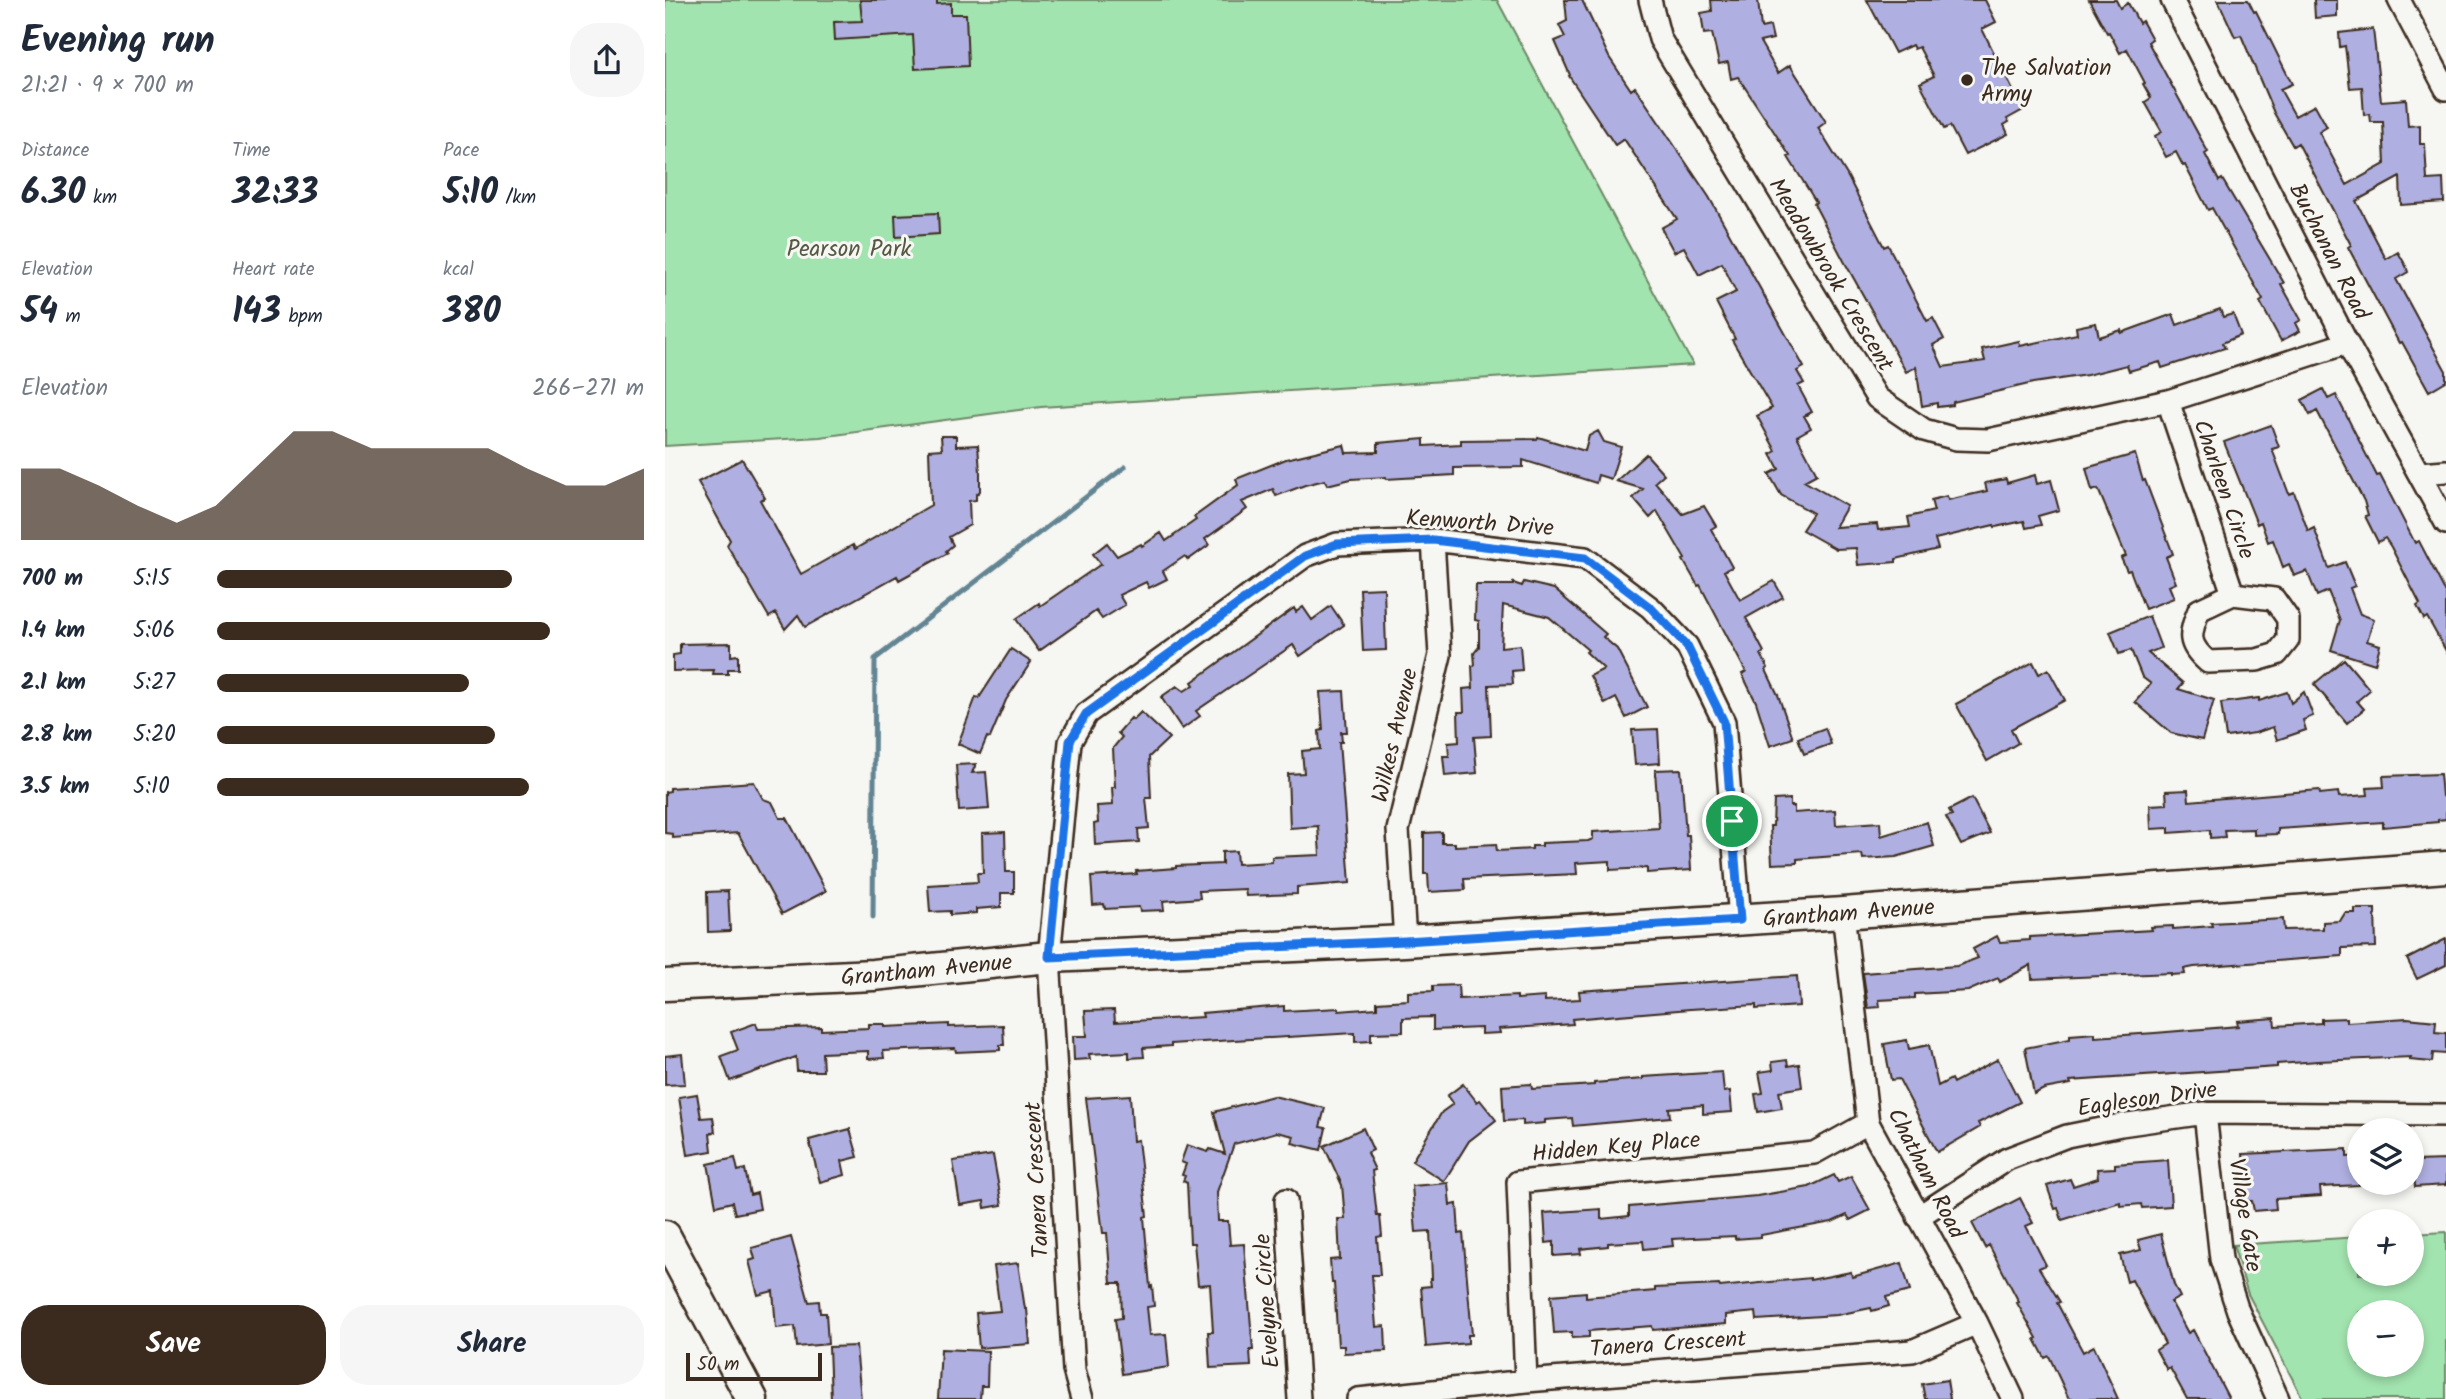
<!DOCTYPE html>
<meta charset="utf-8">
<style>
body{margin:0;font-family:Kalam,sans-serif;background:#f6f6f7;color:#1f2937;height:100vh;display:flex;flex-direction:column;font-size:26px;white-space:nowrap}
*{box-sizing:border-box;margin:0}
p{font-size:23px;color:#747a83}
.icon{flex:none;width:38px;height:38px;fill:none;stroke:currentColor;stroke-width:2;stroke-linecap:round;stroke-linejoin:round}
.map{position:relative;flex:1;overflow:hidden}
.sheet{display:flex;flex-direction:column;background:#fff;width:665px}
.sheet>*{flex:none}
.buttons{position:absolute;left:1682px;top:1118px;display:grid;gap:14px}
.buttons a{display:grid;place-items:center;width:77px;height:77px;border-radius:50%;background:#fff;box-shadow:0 4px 10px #0003;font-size:35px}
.scale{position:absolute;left:21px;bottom:18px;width:136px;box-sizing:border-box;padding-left:7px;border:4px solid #3b2a1e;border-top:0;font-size:19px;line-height:24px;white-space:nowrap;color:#3b2a1e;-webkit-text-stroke:5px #f6f6f2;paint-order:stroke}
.pin{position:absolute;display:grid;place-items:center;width:60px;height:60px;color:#fff;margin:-30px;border:4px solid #fff;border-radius:50%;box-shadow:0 2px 7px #0007}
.round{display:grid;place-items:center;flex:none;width:74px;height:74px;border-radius:28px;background:#f6f6f7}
.overview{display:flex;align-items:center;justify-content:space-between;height:119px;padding:0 21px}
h1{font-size:38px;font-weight:600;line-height:52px}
.figures{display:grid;grid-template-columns:repeat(3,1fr);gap:10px;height:119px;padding:7px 21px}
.figures div{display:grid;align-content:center}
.figures b{font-size:35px;font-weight:600}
.figures small{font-size:19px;font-weight:400}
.figures p{font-size:19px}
.chart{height:196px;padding:14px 21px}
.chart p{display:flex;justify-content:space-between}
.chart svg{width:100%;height:126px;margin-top:7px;fill:#3b2a1e;opacity:.7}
.action{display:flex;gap:14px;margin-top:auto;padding:14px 21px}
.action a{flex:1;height:80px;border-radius:28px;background:#3b2a1e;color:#fff;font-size:28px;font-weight:600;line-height:80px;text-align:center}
.action a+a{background:#f6f6f7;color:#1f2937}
ul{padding:0 21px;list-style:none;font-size:23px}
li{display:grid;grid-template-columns:112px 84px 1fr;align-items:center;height:52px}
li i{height:18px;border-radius:9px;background:#3b2a1e}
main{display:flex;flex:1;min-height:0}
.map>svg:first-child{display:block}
.green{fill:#a2e4af;stroke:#6e8766;stroke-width:2;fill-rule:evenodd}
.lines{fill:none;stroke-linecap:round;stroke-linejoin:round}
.stream{stroke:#648593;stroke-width:5}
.building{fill:#afb0e1;stroke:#3b2a1e;stroke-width:2}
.street-casing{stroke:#3b2a1e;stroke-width:26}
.secondary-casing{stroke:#3b2a1e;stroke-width:35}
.street{stroke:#f6f6f2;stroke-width:21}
.secondary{stroke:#f6f6f2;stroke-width:30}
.route-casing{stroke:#fff;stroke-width:14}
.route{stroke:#1a73e8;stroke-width:9}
.poi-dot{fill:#3b2a1e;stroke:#f6f6f2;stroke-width:2.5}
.labels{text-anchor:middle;stroke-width:6;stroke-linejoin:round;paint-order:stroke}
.poi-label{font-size:23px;fill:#3b2a1e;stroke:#f6f6f2;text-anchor:start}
.park-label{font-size:23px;fill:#555842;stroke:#f6f6f2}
.street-label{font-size:23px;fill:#3b2a1e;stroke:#f6f6f2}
</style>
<main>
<section class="sheet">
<div class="overview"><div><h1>Evening run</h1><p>21:21 · 9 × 700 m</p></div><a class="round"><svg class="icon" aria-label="share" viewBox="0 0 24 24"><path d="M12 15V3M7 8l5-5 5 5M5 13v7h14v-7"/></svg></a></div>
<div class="figures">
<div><p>Distance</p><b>6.30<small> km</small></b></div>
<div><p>Time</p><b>32:33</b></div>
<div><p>Pace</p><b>5:10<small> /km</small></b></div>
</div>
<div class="figures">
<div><p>Elevation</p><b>54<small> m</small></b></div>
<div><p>Heart rate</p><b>143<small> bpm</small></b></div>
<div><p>kcal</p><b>380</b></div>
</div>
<div class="chart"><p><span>Elevation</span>266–271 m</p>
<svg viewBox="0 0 160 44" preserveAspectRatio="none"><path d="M0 44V19L10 19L20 25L30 32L40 38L50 32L60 19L70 6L80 6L90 12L100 12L110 12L120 12L130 19L140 25L150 25L160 19V44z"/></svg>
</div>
<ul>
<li><b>700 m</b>5:15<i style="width:69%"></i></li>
<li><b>1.4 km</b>5:06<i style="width:78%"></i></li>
<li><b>2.1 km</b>5:27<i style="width:59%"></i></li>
<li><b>2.8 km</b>5:20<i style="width:65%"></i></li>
<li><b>3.5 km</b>5:10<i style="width:73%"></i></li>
</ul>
<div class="action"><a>Save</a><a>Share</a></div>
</section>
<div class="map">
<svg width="1781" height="1399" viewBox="0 0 1781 1399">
<rect width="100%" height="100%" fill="#f6f6f2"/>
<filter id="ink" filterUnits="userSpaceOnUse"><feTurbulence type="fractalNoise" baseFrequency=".0143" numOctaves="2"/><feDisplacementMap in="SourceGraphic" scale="14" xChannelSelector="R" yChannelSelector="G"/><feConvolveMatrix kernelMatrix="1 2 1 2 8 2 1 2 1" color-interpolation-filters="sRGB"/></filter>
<g filter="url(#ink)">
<path class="green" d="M0 0H832L1028 365 376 407 155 437 0 446Z
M1781 1232V1399H1638L1583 1294 1568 1245 1694 1237V1274H1746L1747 1234ZM1694 1312H1746V1365H1694Z"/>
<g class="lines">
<path class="stream" d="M208 917 210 659 460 467"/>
</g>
<path class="building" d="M195 0H272V4L286 3V14H301L303 66 250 69 248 35 170 40 169 22 197 21Z
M900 0H917L944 57 966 90 970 87 1044 197 1139 367 1132 371 1139 383 1133 386 1147 412 1139 416 1146 428 1132 436 1152 474 1139 481 1182 506 1170 527 1212 524 1213 530 1245 527 1243 517 1269 511 1266 500 1282 496 1283 500 1322 491 1320 483 1341 479 1342 483 1370 475 1372 484 1386 480 1394 510 1373 516 1376 525 1361 528 1359 521 1330 527 1329 525 1270 539 1273 549 1231 559V562L1193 565 1191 548 1171 549 1137 530 1148 513 1116 495 1104 474 1114 469 1106 454 1111 451 1092 416 1107 408 1067 340 1070 339 1051 302 1071 292 1057 263 1034 275 1019 247 1009 252 996 228 1012 219 959 139 950 145 904 76 905 75 890 41 900 37 894 25 902 21Z
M1046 0H1093L1096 28 1105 26 1108 39 1095 42 1113 73 1125 65 1161 122 1153 128 1182 175 1219 247 1223 245 1262 321 1268 318 1279 339 1268 345 1278 367 1320 361 1317 349 1354 341 1355 346 1412 334 1411 327 1431 323 1434 337 1456 330V333L1508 314 1512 325 1555 309 1558 317 1568 314 1576 335 1557 343 1560 348 1497 368 1495 362 1464 371 1462 365 1422 375 1368 383 1288 402V405L1272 407V403L1257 406 1251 367 1241 372 1179 261 1149 204 1151 202 1123 157 1125 156 1073 77 1066 79 1063 62 1054 64 1047 33 1039 34 1036 13 1047 11Z
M1202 0H1320L1331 22 1317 29 1358 110 1342 119 1344 122 1339 125 1343 134 1300 155 1285 126 1279 129 1255 83 1269 76 1254 47 1249 49 1247 45 1230 53Z
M1424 0H1451L1455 8 1463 3 1474 23 1477 21 1487 39 1483 42 1543 152 1540 154 1554 181 1557 179 1619 283 1616 284 1636 320 1631 323 1635 331 1616 341 1595 302 1598 300 1547 208 1543 210 1520 165 1518 166 1511 152 1501 157 1490 136 1497 132 1480 102 1486 98 1478 84 1480 83 1462 49 1455 53 1444 32 1442 33Z
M1553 0H1583L1589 12 1591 11 1627 84 1615 89 1630 116 1650 105 1662 127 1654 132 1682 185 1720 164 1718 122H1706L1705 114 1699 115 1697 87 1685 88 1680 46 1675 47 1674 33 1708 29 1716 101 1741 99 1743 126 1755 125V144H1760L1762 180 1778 179 1779 202 1736 205 1735 177 1691 201 1721 259 1733 252 1741 266 1743 272 1731 279 1781 371V381L1764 391 1737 342 1734 343 1683 247 1686 245 1633 143 1628 146 1609 113 1576 35 1570 37Z
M1649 0H1672V16L1650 18Z
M273 213 274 234 231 237 230 215Z
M1658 389 1663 399 1671 395 1712 476 1715 475 1750 543 1754 541 1781 593V651L1762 617 1759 619 1752 606 1755 604 1726 547 1720 538 1713 542 1700 516 1703 515 1699 501 1652 411 1645 415 1637 400Z
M1606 425 1614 447 1607 449 1624 494 1629 492 1643 531 1649 528 1664 568 1680 562 1690 586 1685 588 1695 614 1709 619 1702 641 1715 645 1710 664 1666 650 1675 620 1663 591 1652 596 1642 571 1629 576 1624 564 1618 567 1608 540 1603 542 1596 522 1592 524 1559 442Z
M933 431 939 442 956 447 946 479 933 475 931 483 858 460V467L789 468V475L721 479V477L686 479 662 485 660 480 640 485 611 496 608 489 577 502 582 509 540 539 544 545 523 560 520 556 498 571 502 579 484 588 481 582 454 595 460 605 437 619 431 611 374 651 351 619 374 603 375 606 436 564 428 554 442 543 452 556 476 544 477 546 496 533 501 541 531 520 529 517 573 485 571 479 621 459 679 445 681 453 713 452V443L759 439V446L796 444V440L872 439 873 437 920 451 924 436Z
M276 436H291V446L313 445 315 472V491L311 495V500L304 501 305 525 284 537 288 545 281 551 283 553 234 580 232 576 140 627 133 615 120 629 111 613 104 617 62 545 65 540 33 482 77 459 100 498 95 500 136 574 188 545 190 549 266 505 264 450 277 449Z
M981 454 999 474 990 482 1018 514 1039 506 1051 526 1046 529 1067 567 1059 571 1075 600 1109 581 1118 597 1081 618 1099 652 1096 654 1103 668 1101 670 1113 695 1128 738 1105 746 1091 702 1077 674 1081 672 1035 585 1033 586 1018 560 1020 559 992 511 985 518 968 498 978 489 951 481Z
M1470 454 1478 481 1480 480 1508 554 1501 557 1511 583 1504 586 1509 598 1480 609 1465 570 1462 571 1456 558 1461 556 1433 489 1427 491 1421 468Z
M859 582 889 589 941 634 938 637 952 649 982 707 961 718 951 698 940 704 925 676 939 669 921 652 923 650 884 617 838 605 836 647 855 645 857 670 847 671 848 684 824 685 826 736 809 737 812 773 780 776 778 756H784L783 743 794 742 793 712H799L798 689 808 688 807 666 810 665 809 653 814 647V621L810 620 811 585H848V583L857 586Z
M719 588 721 650 698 651 695 589Z
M666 606 679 625 635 656 628 645 531 711 535 716 517 729 496 697 512 686 519 691 529 685 527 682 629 608 631 612 638 607 647 620Z
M1484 616 1496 648 1483 653 1518 683 1513 689 1549 700 1537 740 1506 733 1470 702 1486 684 1477 677 1466 650 1454 654 1445 632Z
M66 643V656L73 655V669H63V674H48L49 670 8 671V655L15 654V644Z
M346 649 366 662 341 700 325 738 322 737 315 754 293 744 311 697 314 698Z
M1679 659 1705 690 1692 701 1699 709 1682 723 1649 684Z
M1368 662 1374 674 1383 669 1400 700 1346 729 1353 743 1322 761 1291 704Z
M679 691 682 732H676L677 742H674L685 883 632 887V894L581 896 580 889 534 891 535 898 498 901 499 910 475 911 474 907 440 909 439 904 428 905 426 877 472 874 471 871 511 868V866L557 864V852L571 851 572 864 607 862V857L655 855 653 826 625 828 623 774 639 773 637 751 655 749 654 731 658 730 655 692Z
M1622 692 1626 703 1639 692 1648 716 1638 720 1641 730 1612 740 1608 727 1590 733 1561 737 1556 703 1594 698V701Z
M476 712 504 738 484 757 486 798H481L484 828 473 829 474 842 430 845 429 824 433 823 432 806 448 805 447 787H450L448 748 457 737 453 733 466 718 468 720Z
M1160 728 1166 744 1139 754 1133 738Z
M993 729 995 763 970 765 967 730Z
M311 764 307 773 321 772 324 809 294 811 291 765Z
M1016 769 1021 835H1024L1026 870 982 873V868L945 870V861L911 863 912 874 799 879 800 890 764 892 763 874H759V833L777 832V843H790V846L831 844 832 851 867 849V846H877V843L923 841 928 839V832L994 828 990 770Z
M1775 774 1777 796 1781 795V819L1773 820V822L1718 827V822L1613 829V834L1589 835V829L1559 830 1560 837 1545 838V830L1504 833V828L1486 829 1485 805 1502 804 1501 791 1523 790 1524 801 1654 790 1655 794 1673 792 1674 797 1703 795 1702 788 1719 787 1718 776Z
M89 782 98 799 107 802 115 818H122L161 891 117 914 73 833 8 838V834L0 833V792L5 791V788Z
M1307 798 1325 833 1296 845 1281 817 1287 815 1284 810Z
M1125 799V806H1129V813L1170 810 1171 825 1215 822 1216 836 1262 822 1269 846 1231 857 1198 859 1197 854 1132 859V863L1107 864 1105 826H1108L1109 800Z
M340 832 341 872H349V893H336V907L311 909V913L285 915V911L265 912 263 885 313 882 312 873H318L317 833Z
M63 891 65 931 43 932 42 892Z
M1690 909H1710L1711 947 1677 948V956L1529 967 1519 969 1520 974 1506 975V973L1367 979 1366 965 1335 982 1333 978 1303 991 1250 994V998L1214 1000 1215 1007 1203 1008 1198 973 1292 966 1313 958 1308 949 1332 936 1335 942 1365 940V937L1487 930 1486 927 1508 926V929L1547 926 1546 923 1618 919 1619 930 1658 929V922L1675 921 1680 913H1690Z
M1781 939V965L1752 979 1742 959Z
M1132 976 1134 1006 1091 1009V1005L1025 1009 907 1019 908 1024 834 1029 835 1033 816 1034V1028L768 1030V1017L738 1018V1032L706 1033V1041L690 1042V1033L569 1040 506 1044V1046L478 1048 479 1057 464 1058V1052L424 1054 425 1059 409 1060 408 1036H422L420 1011 449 1010 450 1022 538 1017 537 1013 619 1006V1011L674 1008V1011L712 1008V1002L743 1000V992L768 991V986L793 985 794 999 852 996V999L880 997V1001L915 999 914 991Z
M1609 1018 1610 1026 1656 1023V1019L1682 1018V1022L1742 1018 1771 1021 1770 1032 1781 1033V1054L1768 1053 1767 1062 1745 1060 1746 1057 1653 1061 1612 1064V1067L1405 1081 1406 1084 1379 1089 1369 1094 1360 1048 1405 1039V1035L1430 1033V1037L1490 1033 1573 1026 1572 1021Z
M91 1023 93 1029 156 1027V1030L204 1028V1024H220V1027L284 1024V1027L338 1025 339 1045H335V1050L291 1052 290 1048 218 1051 219 1058 203 1059V1051L157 1053 158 1071H132L131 1057 65 1081 56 1056 73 1050 66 1032Z
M1242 1040 1244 1049 1264 1045 1273 1086 1286 1079 1288 1083 1333 1059 1355 1102 1313 1123 1315 1127 1272 1152 1234 1079 1226 1080 1219 1044Z
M17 1054 20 1084 0 1085V1056Z
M1122 1060 1123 1066 1134 1064 1137 1087 1114 1091 1117 1108 1093 1112 1090 1094 1098 1093 1094 1072 1108 1070 1107 1062Z
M1057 1072 1059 1092 1065 1091 1067 1112 1038 1114V1105L1004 1108 1005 1117 929 1124 908 1126 907 1118 880 1120V1123L858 1125V1120L839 1121 837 1086 866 1084 867 1089 929 1085V1083L978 1079V1077Z
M798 1084 812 1102 815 1100 831 1120 804 1141 779 1181 747 1161 777 1112 788 1104 782 1096Z
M32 1094 36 1118 48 1117 50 1132 45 1133 47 1151 23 1155 14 1097Z
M465 1095 468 1141 473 1140 482 1216 479 1217 485 1287 487 1286 489 1306 482 1307 485 1335 501 1334 504 1367 457 1374 450 1319 457 1318 456 1283H446L442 1233H438L421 1098Z
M608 1096 660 1108 655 1127 661 1128 656 1150 627 1143 629 1136 612 1132 569 1144 552 1192 553 1221H563L565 1245 579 1244 588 1350H585L586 1366 545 1368 543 1332H548L545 1284 533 1285 529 1243H525L522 1183 518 1181 520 1176 517 1175 521 1164 516 1162 522 1145 543 1152 545 1149 560 1154 549 1112Z
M698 1128 708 1150 702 1153 710 1170 707 1171 712 1216H715L717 1236 712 1237 715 1275H707L711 1327 720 1326 721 1351 679 1353V1346H673L669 1283H667L665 1260 675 1259 673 1219H680L677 1185 659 1146Z
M185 1129 193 1157 177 1161 180 1175 155 1182 144 1140Z
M1682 1149V1157L1694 1156V1185L1655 1187 1656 1196 1610 1199 1611 1209 1589 1211 1587 1201H1581L1578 1154Z
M328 1155 337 1205 320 1208 319 1201 295 1205 288 1161Z
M70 1158 73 1171 80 1169 85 1195 92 1193 95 1209 70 1214 67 1202 51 1206 43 1164Z
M1503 1160 1506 1206 1477 1208 1476 1204 1455 1206V1202L1397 1220 1393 1208 1390 1209 1382 1186 1405 1179 1408 1186 1433 1178 1432 1169 1450 1168V1164Z
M1781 1160V1185L1750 1187 1748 1161Z
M1169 1175 1173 1182 1186 1176 1205 1210 1185 1220 1182 1215 1167 1222 1096 1235V1237L1070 1239V1236L1007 1239 1008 1246 979 1249 978 1241 943 1243V1246L915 1249 916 1254 889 1256V1242L881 1243 879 1213 936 1209V1219L964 1216V1207L1092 1196 1144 1187Z
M783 1183 785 1205 792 1204 794 1234 798 1233 807 1335H803V1343L761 1347 756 1287 766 1286 765 1279H767L765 1231 751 1232 747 1186Z
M1355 1198 1368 1223 1361 1226 1381 1265 1374 1268 1395 1302 1392 1303 1418 1352 1429 1346 1453 1399H1404L1384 1356 1380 1358 1370 1339 1372 1338 1352 1303 1354 1302 1324 1245 1320 1248 1307 1223Z
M1496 1234 1509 1285 1515 1297 1506 1302 1523 1333 1528 1330 1564 1399H1522L1505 1368 1502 1370 1491 1350 1500 1344 1467 1280 1462 1282 1455 1255 1476 1250 1473 1240Z
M126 1237 144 1302 154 1301 155 1313H161L163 1344 132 1347 130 1326 111 1328 108 1291 93 1295 84 1261 90 1259 87 1248Z
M353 1263 360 1309H362L365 1344 314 1348 311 1313 335 1311 329 1266Z
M1237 1263 1245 1291 1221 1297 1224 1306 1207 1311 1206 1308 1172 1315 1092 1320 1091 1312 1061 1315V1324L988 1330 987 1326 924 1331V1337L907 1338V1332L889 1333 886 1295 921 1292V1297L990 1291V1288L1054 1285 1055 1287 1145 1278V1280L1186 1272 1187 1277Z
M191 1346 196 1399H166L164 1347Z
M276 1349 323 1351 322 1386H316L315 1399H273Z
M1282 1380 1285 1399H1260L1257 1384Z"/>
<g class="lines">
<g class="street-casing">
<path id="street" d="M985 0 995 39 1212 398 1259 430 1291 439 1323 440 1503 401 1682 343
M1507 0 1682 343 1781 523
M1734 0 1781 89
M1503 401 1568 594 1609 599 1623 619V640L1612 654 1592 660 1543 662C1522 644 1524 635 1534 610L1568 594
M1755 473 1781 471
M1178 913 1203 1123 1312 1323 1348 1399
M740 941 733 830 775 655 768 540
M1540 1113 1556 1259 1573 1311 1613 1399
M621 1200 634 1399
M1253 1217 1342 1159 1402 1136 1456 1125 1540 1113 1781 1115
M861 1381 853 1182 1149 1153 1203 1123
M417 1399 409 1370 384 957 405 742 421 714 640 556 672 544 768 540 920 558 986 608 1022 646 1059 722 1075 920
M693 1399 861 1381 1247 1351 1312 1323"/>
</g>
<g class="secondary-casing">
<g id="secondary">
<path id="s1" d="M0 985 208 975 384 957 740 941 1178 913 1781 867"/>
<path d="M0 1236 87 1399"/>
</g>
</g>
<use href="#street" class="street"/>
<use href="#secondary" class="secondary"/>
</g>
</g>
<g class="lines" filter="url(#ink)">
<g class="route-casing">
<path id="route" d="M768 540 920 558 986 608 1022 646 1059 722 1075 920 740 941 384 957 405 741 421 714 640 556 672 544Z"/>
</g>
<use href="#route" class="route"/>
</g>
<circle class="poi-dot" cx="1302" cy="80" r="7"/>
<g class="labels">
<g class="poi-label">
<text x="1316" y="75">The Salvation<tspan x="1316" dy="26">Army</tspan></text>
</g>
<g class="park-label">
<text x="184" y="256">Pearson Park</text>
</g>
<g class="street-label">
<text transform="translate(1665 251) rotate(63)" y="8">Buchanan Road</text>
<text transform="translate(1167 274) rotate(59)" y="8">Meadowbrook Crescent</text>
<text transform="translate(1560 489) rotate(71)" y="8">Charleen Circle</text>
<text transform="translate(815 522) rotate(4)" y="8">Kenworth Drive</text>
<text transform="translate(729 735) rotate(-77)" y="8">Wilkes Avenue</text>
<text dy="8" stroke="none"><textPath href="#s1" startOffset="1186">Grantham Avenue</textPath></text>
<text dy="8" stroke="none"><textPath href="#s1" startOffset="262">Grantham Avenue</textPath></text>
<text transform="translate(1482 1098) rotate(-8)" y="8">Eagleson Drive</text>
<text transform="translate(951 1146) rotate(-5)" y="8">Hidden Key Place</text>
<text transform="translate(1262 1173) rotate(63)" y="8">Chatham Road</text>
<text transform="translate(371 1180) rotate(-93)" y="8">Tanera Crescent</text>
<text transform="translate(1581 1215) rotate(81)" y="8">Village Gate</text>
<text transform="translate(601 1301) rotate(-94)" y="8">Evelyne Circle</text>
<text transform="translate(1003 1343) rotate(-4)" y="8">Tanera Crescent</text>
</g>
</g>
</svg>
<div class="buttons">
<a><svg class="icon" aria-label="layers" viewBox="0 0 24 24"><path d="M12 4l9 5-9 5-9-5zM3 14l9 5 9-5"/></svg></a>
<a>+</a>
<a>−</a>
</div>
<div class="scale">50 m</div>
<div class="pin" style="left:1067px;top:821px;background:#1e9e55"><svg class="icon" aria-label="arrive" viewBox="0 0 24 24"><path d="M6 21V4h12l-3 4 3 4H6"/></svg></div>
</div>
</main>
